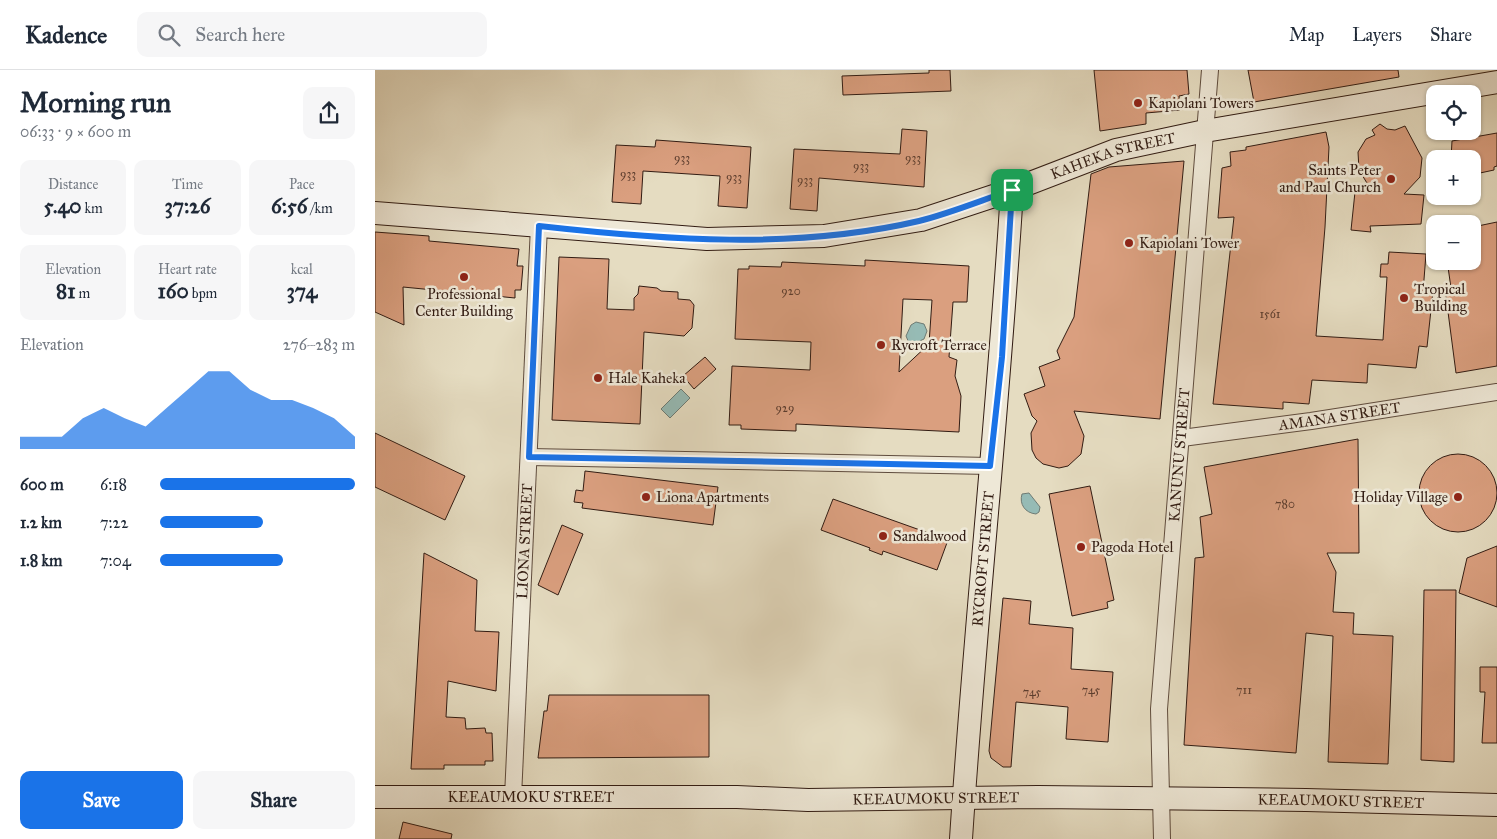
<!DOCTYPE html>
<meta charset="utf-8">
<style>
body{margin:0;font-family:"IM FELL Great Primer",serif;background:#f6f6f7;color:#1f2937;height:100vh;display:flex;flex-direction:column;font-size:19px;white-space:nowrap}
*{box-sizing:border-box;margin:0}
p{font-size:16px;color:#747a83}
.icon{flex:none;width:28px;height:28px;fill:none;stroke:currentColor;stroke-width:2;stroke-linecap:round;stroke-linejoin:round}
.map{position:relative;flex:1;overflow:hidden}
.side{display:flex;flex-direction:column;background:#fff;width:375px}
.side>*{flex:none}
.controls{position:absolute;left:1051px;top:15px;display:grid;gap:10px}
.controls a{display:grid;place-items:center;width:55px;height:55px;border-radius:10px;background:#fff;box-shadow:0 1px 4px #0004;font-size:25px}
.pin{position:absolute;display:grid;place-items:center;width:42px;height:42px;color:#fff;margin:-21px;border-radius:10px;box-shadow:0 2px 8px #0006}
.round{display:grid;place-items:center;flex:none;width:52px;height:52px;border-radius:10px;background:#f6f6f7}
.overview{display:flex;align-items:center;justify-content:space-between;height:85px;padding:0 20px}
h1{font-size:28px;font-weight:700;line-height:38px}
.stats{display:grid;grid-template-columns:repeat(3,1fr);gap:8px;height:85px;padding:5px 20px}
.stats div{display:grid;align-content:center;border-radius:10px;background:#f6f6f7;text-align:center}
.stats b{font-size:21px;font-weight:700}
.stats small{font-size:14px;font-weight:400}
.stats p{font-size:14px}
.chart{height:140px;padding:10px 20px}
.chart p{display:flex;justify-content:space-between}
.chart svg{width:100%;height:90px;margin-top:5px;fill:#1a73e8;opacity:.7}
.primary-button{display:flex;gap:10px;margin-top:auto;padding:10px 20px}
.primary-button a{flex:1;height:58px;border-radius:10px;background:#1a73e8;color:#fff;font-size:20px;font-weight:700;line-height:58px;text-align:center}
.primary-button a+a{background:#f6f6f7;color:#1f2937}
ul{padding:0 20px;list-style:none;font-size:16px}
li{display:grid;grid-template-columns:80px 60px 1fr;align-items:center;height:38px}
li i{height:12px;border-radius:6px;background:#1a73e8}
header{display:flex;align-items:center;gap:30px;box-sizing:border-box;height:70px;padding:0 25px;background:#fff;border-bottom:1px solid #e0e1e3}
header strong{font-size:24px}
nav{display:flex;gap:28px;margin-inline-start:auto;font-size:18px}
.search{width:350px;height:45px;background:#f6f6f7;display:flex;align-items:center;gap:12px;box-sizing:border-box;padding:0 18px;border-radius:10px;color:#747a83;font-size:19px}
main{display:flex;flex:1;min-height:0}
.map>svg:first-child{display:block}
.water{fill:#96bbb5;stroke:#6e7b74}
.building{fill:#da9f7f;stroke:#321c13;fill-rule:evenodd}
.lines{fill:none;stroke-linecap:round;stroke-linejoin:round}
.street-casing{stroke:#5f4c3e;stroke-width:18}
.secondary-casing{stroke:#321c13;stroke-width:24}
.street{stroke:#eee8d7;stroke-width:16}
.secondary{stroke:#eee8d7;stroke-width:22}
.route-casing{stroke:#fff;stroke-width:10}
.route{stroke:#1a73e8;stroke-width:6}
.poi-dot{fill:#8f2418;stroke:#eee8d7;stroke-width:2}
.labels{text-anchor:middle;stroke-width:5;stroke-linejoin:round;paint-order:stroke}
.number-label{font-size:12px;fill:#5c3d2e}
.poi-label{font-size:15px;fill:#321c13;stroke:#eee8d7;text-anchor:start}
.street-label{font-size:15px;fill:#321c13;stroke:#eee8d7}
</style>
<header>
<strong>Kadence</strong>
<div class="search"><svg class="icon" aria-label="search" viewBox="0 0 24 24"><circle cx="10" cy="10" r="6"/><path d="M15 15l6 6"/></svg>Search here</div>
<nav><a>Map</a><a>Layers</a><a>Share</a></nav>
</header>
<main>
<section class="side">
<div class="overview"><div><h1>Morning run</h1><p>06:33 · 9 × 600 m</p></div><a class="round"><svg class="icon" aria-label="share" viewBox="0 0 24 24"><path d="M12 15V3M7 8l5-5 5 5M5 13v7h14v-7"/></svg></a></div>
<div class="stats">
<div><p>Distance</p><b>5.40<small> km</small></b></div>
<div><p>Time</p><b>37:26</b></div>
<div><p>Pace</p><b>6:56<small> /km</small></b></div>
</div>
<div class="stats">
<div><p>Elevation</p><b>81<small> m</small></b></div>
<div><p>Heart rate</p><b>160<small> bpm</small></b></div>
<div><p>kcal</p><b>374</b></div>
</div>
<div class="chart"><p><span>Elevation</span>276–283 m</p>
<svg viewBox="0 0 160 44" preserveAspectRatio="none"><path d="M0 44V38L10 38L20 38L30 29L40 24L50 29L60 33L70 24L80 15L90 6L100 6L110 15L120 20L130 20L140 24L150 29L160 38V44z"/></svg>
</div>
<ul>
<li><b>600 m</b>6:18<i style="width:100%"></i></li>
<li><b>1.2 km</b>7:22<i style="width:53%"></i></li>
<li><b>1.8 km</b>7:04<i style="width:63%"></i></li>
</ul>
<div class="primary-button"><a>Save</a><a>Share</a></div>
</section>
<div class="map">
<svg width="1122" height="769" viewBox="0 0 1122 769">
<rect width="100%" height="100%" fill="#e5dcc1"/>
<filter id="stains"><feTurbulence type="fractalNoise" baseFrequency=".004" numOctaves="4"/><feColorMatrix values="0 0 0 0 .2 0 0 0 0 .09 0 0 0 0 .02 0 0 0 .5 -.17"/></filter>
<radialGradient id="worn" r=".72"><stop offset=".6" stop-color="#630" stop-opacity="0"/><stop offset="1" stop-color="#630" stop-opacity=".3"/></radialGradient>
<path class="water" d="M541 252 549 254 552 261 549 269 538 274 534 273 531 266 536 255Z
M306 319 315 328 295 348 286 339Z
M654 423 665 437 664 442 661 444C650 443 644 434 647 424Z"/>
<path class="building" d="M554 0H575L576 21 468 25 467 6 554 3Z
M719 0H812L814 24 804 26 805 40 771 43V54L725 61Z
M873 0H1023L1024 7 879 32Z
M1005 54 1012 59 1020 60 1030 56 1047 88 1045 107 1029 124 1049 125 1046 154 995 156 996 162 976 160 980 122 995 118 984 100 983 82 991 69 1000 65 997 60Z
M527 59 552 61 549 117 444 108 442 141 415 139 419 79 525 84Z
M951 62 954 77 950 157 941 266 1008 270 1012 207H1005L1006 194H1013L1014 182 1051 184 1048 222 1058 221 1052 277 1044 276 1041 298 993 294 992 313 937 310 934 334 908 332V339L838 334 859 147 843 148 847 98 856 96 855 82 871 80V77Z
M1122 63V96L1119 97V100L1105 103 1104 100 1098 101V89H1076L1077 71Z
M281 70 376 77 372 138 343 136 345 106 268 101 266 134 237 132 241 75 280 77Z
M809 91 785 349 699 341 709 366 706 384 693 396 684 398 668 394 661 388 657 380 656 363 662 351 657 346 649 324 670 316 664 297 685 289 682 281 699 247 716 104 734 97Z
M1122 152V296L1081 303 1070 219 1076 218 1073 197 1077 196V191H1098V157Z
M0 162 54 166V171L144 179 142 196H148L146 220H140V228L28 217 29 255 0 242Z
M184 187 234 189 232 239 259 240V228L263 224 264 216 282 218 286 221 303 222V229L315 230 319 235 317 258 309 266 269 262 265 354 177 350Z
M490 190 594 196 592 232H578L574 287 582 290 580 306 586 326 584 362 421 354V361L366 359V355H354L357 296 435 300 436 272 360 269 363 199H374V196L406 197 407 192 490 196ZM528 229 557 230 554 274 524 302Z
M330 287 341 299 319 319 308 306Z
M0 363 90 406 70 450 0 417Z
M983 369 984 483H952L961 502 958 542 979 543 978 564 1018 566 1013 694 953 692 958 566 931 563 921 683 809 675 820 488 829 487 825 447 837 444 829 397Z
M1044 423a39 39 0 1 1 78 0a39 39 0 1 1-78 0Z
M210 401 343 417 338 455 207 438 208 433 199 432 201 420 208 421Z
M715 416 739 530 732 532 733 538 697 546 674 424Z
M458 429 573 470 562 500 508 481 507 485 494 480 495 478 446 460Z
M187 455 208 464 183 525 163 515Z
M1122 476V537L1084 523 1092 488Z
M49 483 102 510 100 561 124 562 121 621 73 611 71 647 90 648 91 659 110 658 111 663H117L118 691H110V695H69V699H36Z
M1049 520H1081L1079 692 1046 690Z
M628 528 656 531 654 554 698 558 696 599 738 602 733 672 691 669 693 637 641 632 636 697H628L616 688 614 681Z
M1105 597H1122V673H1107L1110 622H1105Z
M174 625H334V687L163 688 169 641H172Z
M28 752 77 764 76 769H24Z"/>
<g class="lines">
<g class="street-casing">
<g id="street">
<path id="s1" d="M807 368 936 351 1122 322"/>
<path d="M154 387 615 396"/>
<path id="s2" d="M138 727 164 156"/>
<path id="s3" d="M787 769 784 639 835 0"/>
</g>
</g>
<g class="secondary-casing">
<g id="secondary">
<path id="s4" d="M0 143 332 169 449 166 546 150 637 120 741 80 830 61 1122 12"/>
<path id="s5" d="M0 727H362L433 730 663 727 931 730 1122 735"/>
<path id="s6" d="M586 769C600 552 624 336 637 120"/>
</g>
</g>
<use href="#street" class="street"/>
<use href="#secondary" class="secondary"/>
</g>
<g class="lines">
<g class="route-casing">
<path id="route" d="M637 120 627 287 615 396 154 387 164 156C289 170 420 180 544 151 576 143 607 130 637 120Z"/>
</g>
<use href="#route" class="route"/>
</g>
<g class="poi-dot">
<circle cx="763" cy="33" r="5"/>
<circle cx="1016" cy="109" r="5"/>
<circle cx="754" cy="173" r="5"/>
<circle cx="89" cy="207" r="5"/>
<circle cx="1029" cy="228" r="5"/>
<circle cx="506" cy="275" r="5"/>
<circle cx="223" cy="308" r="5"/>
<circle cx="271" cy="427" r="5"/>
<circle cx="1083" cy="427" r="5"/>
<circle cx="508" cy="466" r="5"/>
<circle cx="706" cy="477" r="5"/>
</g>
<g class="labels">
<g class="number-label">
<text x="307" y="92">933</text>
<text x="538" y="92">933</text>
<text x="486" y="100">933</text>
<text x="253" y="108">933</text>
<text x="359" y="111">933</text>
<text x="430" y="114">933</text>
<text x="416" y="225">920</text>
<text x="895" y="248">1561</text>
<text x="410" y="342">929</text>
<text x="910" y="438">780</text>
<text x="716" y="624">745</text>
<text x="869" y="624">711</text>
<text x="657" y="626">745</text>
</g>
<g class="poi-label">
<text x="773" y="38">Kapiolani Towers</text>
<text x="1006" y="105" text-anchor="end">Saints Peter<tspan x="1006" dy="17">and Paul Church</tspan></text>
<text x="764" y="178">Kapiolani Tower</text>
<text x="1039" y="224">Tropical<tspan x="1039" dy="17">Building</tspan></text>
<text x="89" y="229" text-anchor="middle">Professional<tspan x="89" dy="17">Center Building</tspan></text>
<text x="516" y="280">Rycroft Terrace</text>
<text x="233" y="313">Hale Kaheka</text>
<text x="281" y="432">Liona Apartments</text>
<text x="1073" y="432" text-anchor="end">Holiday Village</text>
<text x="518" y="471">Sandalwood</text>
<text x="716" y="482">Pagoda Hotel</text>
</g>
<g class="street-label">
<text dy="5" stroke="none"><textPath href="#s4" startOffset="751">KAHEKA STREET</textPath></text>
<text dy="5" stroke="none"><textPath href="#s1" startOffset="159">AMANA STREET</textPath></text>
<text dy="5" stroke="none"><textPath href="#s3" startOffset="385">KANUNU STREET</textPath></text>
<text dy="5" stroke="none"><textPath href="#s2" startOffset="256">LIONA STREET</textPath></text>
<text dy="5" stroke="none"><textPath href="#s6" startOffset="281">RYCROFT STREET</textPath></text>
<text dy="5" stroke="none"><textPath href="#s5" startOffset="156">KEEAUMOKU STREET</textPath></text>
<text dy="5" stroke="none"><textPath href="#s5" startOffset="561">KEEAUMOKU STREET</textPath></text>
<text dy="5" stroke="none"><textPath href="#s5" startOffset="966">KEEAUMOKU STREET</textPath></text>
</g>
</g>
<rect width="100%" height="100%" filter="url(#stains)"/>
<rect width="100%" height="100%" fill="url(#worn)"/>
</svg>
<div class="controls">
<a><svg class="icon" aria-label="locate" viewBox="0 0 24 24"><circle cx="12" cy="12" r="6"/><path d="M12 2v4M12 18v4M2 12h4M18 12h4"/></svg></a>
<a>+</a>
<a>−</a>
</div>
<div class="pin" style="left:637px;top:120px;background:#1e9e55"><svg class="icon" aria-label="arrive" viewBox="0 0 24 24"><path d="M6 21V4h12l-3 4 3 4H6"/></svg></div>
</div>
</main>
